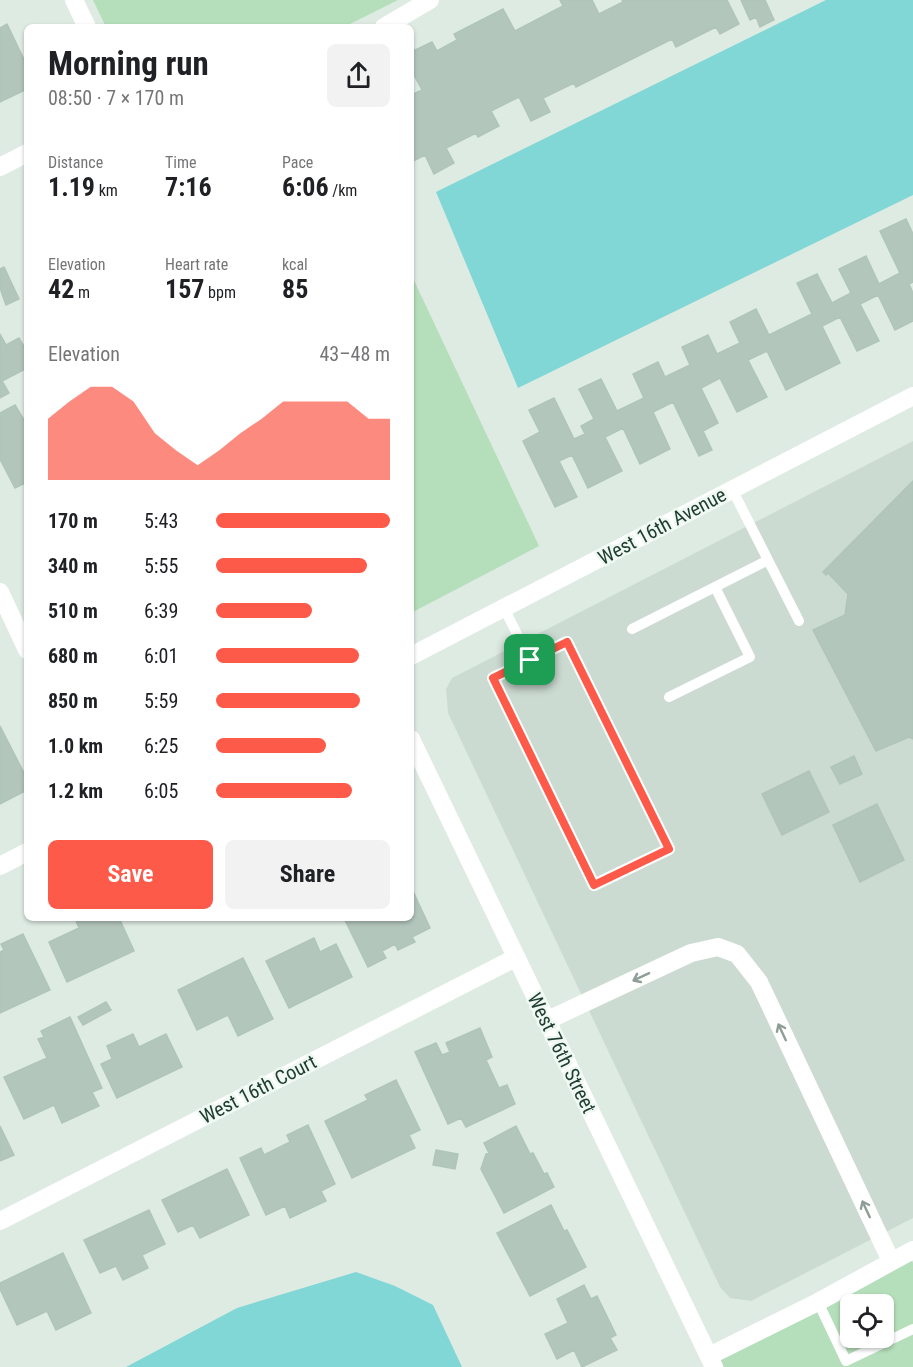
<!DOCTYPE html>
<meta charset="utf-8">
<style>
body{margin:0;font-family:"Roboto Condensed",sans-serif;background:#f2f2f2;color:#202124;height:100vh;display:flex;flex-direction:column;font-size:22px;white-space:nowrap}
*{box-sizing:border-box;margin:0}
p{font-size:20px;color:#757577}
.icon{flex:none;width:33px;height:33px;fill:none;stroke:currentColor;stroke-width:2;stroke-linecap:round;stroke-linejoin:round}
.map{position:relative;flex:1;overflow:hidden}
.panel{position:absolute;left:24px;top:24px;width:390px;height:897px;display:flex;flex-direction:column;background:#fff;border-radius:9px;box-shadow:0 2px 4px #0004}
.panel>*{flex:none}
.buttons{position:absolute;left:840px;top:1294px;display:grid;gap:12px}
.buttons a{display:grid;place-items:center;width:54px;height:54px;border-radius:9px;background:#fff;box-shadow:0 2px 4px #0004;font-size:30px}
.pin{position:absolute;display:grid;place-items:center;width:51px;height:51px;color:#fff;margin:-26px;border-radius:12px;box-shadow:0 3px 9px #0006}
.round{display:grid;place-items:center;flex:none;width:63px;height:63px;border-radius:9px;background:#f2f2f2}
.headline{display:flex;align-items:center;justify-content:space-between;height:102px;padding:0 24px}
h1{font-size:33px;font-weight:700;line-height:45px}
.metrics{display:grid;grid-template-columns:repeat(3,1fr);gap:9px;height:102px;padding:6px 24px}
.metrics div{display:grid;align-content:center}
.metrics b{font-size:26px;font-weight:700}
.metrics small{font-size:16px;font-weight:400}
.metrics p{font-size:16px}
.chart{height:168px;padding:12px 24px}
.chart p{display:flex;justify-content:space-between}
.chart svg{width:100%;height:108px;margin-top:6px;fill:#fd5a4a;opacity:.7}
.action{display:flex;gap:12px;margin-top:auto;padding:12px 24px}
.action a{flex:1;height:69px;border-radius:9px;background:#fd5a4a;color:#fff;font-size:24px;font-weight:700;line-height:69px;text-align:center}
.action a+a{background:#f2f2f2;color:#202124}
ul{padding:0 24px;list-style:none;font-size:20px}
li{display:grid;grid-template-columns:96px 72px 1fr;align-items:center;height:45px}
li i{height:15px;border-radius:8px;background:#fd5a4a}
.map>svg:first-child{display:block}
.built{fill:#ccdbd2}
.green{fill:#b5dfba;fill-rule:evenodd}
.water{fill:#81d6d6}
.building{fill:#b3c6bc;stroke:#b0c5b9;stroke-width:1.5}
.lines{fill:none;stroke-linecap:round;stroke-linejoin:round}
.service{stroke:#fff;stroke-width:10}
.minor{stroke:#fff;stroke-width:18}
.tertiary{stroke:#fff;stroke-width:18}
.oneway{stroke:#8e9e97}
.route-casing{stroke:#fff;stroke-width:12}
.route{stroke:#fd5a4a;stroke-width:8}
.labels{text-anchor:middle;stroke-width:5;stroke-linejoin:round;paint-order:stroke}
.street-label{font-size:20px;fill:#1e3c2f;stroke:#eff8f2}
</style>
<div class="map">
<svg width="913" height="1367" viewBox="0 0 913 1367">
<rect width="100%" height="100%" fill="#deebe3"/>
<path class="built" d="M913 441V1218L751 1301 730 1298 720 1287 448 713 446 689 452 678Z"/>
<path class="green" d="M93 0H398L344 27H106Z
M411 274 539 546 411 613Z
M910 1257 913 1263V1367H724L716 1352ZM850 1305H884V1338H850Z"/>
<path class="water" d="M826 0H913V195L518 388 436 192Z
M356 1272 395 1286 433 1305 462 1367H126L237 1308Z"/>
<path class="building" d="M560 0H592L599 14 623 2 622 0H727L739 24 720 34 716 27 676 47 672 39 576 87 574 83 543 98 550 112 531 121 519 97 491 111 499 126 478 137 476 133 446 148 454 163 434 174 425 155 411 162V95L422 90 411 69V52L432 42 437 51 457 40 454 34 503 9 515 31 563 6Z
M741 0H765L774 20 760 27 756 17 750 20Z
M7 24 27 66V89L0 102V28Z
M906 219 913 234V282L909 284 913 293V321L895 330 878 295 860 304 879 341 857 351 840 317 822 326 840 363 786 390 767 351 748 360 767 397 737 412 720 378 701 388 718 423 703 431 712 450 699 456 673 402 653 412 670 449 640 464 623 428 605 437 622 471 588 488 572 455 559 461 577 497 555 507 523 441 540 432 529 410 554 398 574 439 585 434 581 426 594 419 579 389 601 379 617 411 644 398 633 374 658 362 665 377 690 365 682 347 708 335 717 354 740 343 730 322 756 309 769 335 812 314 797 283 817 274 832 303 851 293 839 269 866 256 879 284 900 273 880 231Z
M4 267 19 299 6 305 0 288V269Z
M0 334 6 345 19 338 27 352V368L2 381 9 393 0 398Z
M15 405 27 425V482L15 488 0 459V413Z
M913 481V739L909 737 876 751 813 630 845 615 848 594 828 573 826 575 823 572Z
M0 726 27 779V790L0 804Z
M854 756 862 774 840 784 831 767Z
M809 771 829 812 782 835 762 794Z
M877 804 904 860 860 882 833 825Z
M411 887 430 928 412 937 415 942 398 950 395 944 382 951 386 958 368 967 344 918H411Z
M75 918H119L134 951 67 982 49 942 79 928Z
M23 934 50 990 0 1013V952L4 950 1 944Z
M314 938 320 952 336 944 352 977 289 1008 266 961Z
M243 958 273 1019 238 1036 228 1015 197 1030 178 990Z
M106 1002 111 1010 83 1025 78 1017Z
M70 1017 102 1088 92 1092 99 1106 62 1123 54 1105 24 1119 4 1077 47 1058 38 1039 44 1037 41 1031Z
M480 1028 492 1057 486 1060 499 1088 507 1085 515 1104 466 1127 461 1118 448 1124 415 1052 436 1043 442 1055 450 1052 446 1043Z
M133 1034 139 1047 166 1034 182 1067 117 1098 101 1064 112 1059 107 1046Z
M396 1080 420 1130 409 1135 415 1148 352 1178 325 1121 368 1100 365 1095Z
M308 1125 335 1184 321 1191 326 1201 290 1218 285 1206 266 1215 240 1158 261 1148 264 1155 290 1142 287 1135Z
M0 1126 14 1155 0 1161Z
M516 1126 530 1154 533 1153 544 1174 547 1173 554 1187 504 1213 481 1169 486 1154 489 1153 484 1143Z
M436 1150 458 1154 455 1169 433 1165Z
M227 1169 249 1215 200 1238 193 1225 178 1232 162 1200Z
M551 1205 564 1231 567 1230 586 1267 530 1296 497 1233Z
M149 1210 165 1244 142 1255 148 1268 123 1280 116 1266 100 1273 84 1240Z
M63 1253 91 1313 56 1330 47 1311 17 1325 0 1289V1283Z
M584 1285 591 1299 597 1296 616 1335 610 1338 617 1350 582 1367 574 1350 557 1359 545 1334 568 1323 557 1299Z"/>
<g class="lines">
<path class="service" d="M768 560 799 621
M504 608 530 660 493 678 594 885 669 849 567 642 530 660
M632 629 768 560 732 489
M669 697 750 657 715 587
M818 1302 846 1361 913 1329"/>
<path class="minor" d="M384 27 430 0
M0 167 27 153
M0 592 27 650
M546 1021 691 953 718 947 737 954 759 982 891 1261
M0 1221 515 958
M709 1356 818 1302 913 1250"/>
<path class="tertiary" d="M74 0 87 27
M411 656 913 396
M411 739 714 1367
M0 866 27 852"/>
</g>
<defs><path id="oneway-shaft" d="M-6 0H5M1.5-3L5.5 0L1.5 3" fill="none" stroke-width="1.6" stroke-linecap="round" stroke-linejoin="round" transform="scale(1.5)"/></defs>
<g class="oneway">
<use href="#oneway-shaft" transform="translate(641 977) rotate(155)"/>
<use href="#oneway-shaft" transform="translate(782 1032) rotate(-115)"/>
<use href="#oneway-shaft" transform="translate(866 1209) rotate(-115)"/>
</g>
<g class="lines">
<g class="route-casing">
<path id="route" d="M567 642 669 849 594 885 493 678Z"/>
</g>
<use href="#route" class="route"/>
</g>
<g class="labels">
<g class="street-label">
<text transform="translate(662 526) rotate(-28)" y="7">West 16th Avenue</text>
<text transform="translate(562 1053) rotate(64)" y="7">West 76th Street</text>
<text transform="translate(258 1089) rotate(-27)" y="7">West 16th Court</text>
</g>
</g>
</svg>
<div class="buttons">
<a><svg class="icon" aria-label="locate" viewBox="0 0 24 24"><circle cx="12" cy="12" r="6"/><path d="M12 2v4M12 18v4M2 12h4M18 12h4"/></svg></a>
</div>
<div class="pin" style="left:530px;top:660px;background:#1e9e55"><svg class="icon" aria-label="arrive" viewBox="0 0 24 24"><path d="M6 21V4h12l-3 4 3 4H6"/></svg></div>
<section class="panel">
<div class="headline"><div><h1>Morning run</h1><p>08:50 · 7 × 170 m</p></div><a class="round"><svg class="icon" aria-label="share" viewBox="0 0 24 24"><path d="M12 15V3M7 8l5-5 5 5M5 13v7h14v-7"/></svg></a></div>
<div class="metrics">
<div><p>Distance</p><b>1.19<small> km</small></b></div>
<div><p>Time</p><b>7:16</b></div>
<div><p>Pace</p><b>6:06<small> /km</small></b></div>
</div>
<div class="metrics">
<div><p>Elevation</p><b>42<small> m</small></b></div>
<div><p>Heart rate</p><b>157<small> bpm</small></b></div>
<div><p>kcal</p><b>85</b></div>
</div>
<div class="chart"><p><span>Elevation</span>43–48 m</p>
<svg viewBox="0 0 160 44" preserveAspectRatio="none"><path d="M0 44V19L10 12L20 6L30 6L40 12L50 25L60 32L70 38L80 32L90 25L100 19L110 12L120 12L130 12L140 12L150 19L160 19V44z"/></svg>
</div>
<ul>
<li><b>170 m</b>5:43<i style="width:100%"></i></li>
<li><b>340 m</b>5:55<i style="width:87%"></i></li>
<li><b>510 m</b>6:39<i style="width:55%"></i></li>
<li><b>680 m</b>6:01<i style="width:82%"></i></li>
<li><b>850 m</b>5:59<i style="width:83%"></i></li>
<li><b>1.0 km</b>6:25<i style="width:63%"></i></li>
<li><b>1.2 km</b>6:05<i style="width:78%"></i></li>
</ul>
<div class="action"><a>Save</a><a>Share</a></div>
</section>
</div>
